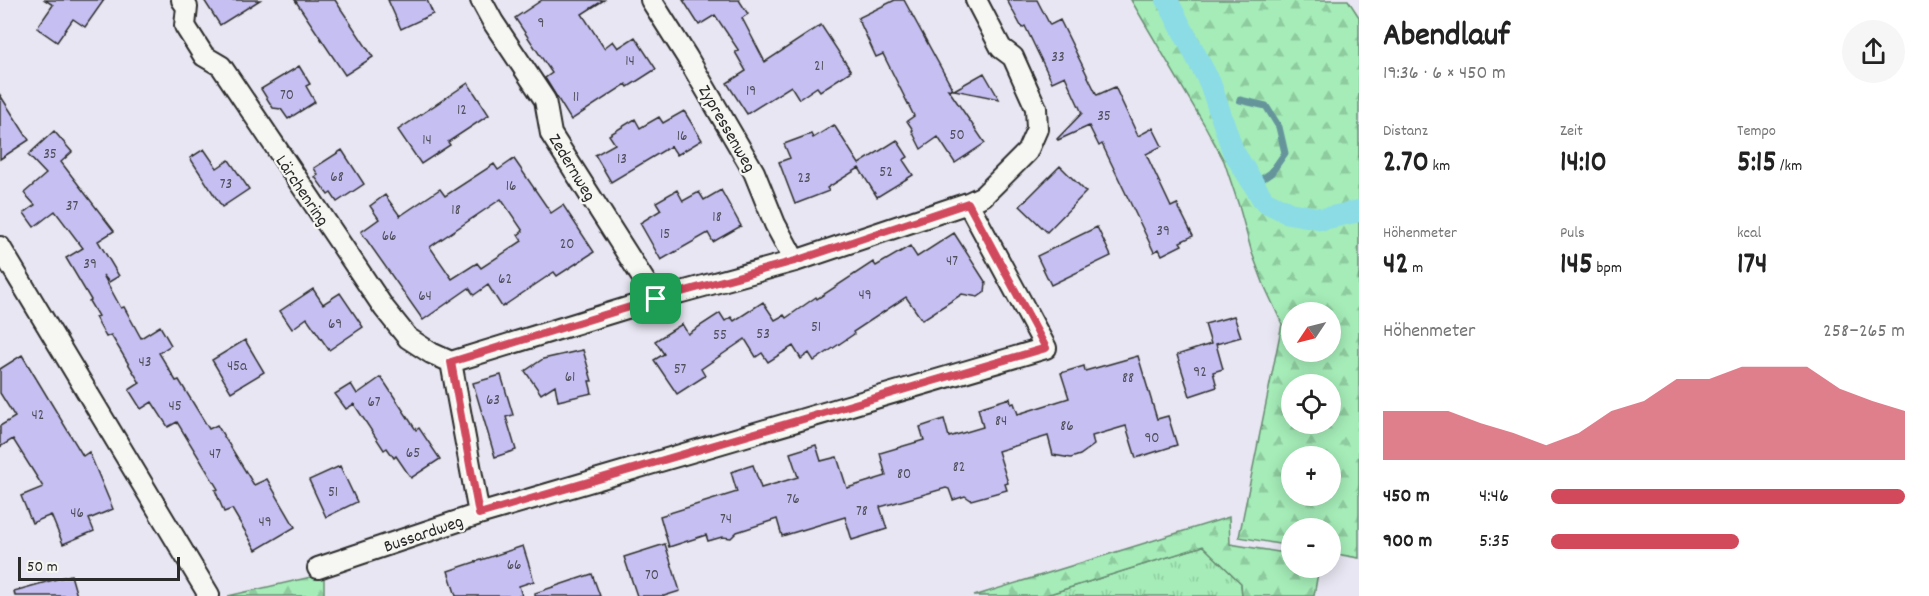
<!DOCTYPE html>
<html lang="de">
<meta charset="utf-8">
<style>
body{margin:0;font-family:Dekko,sans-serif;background:#f6f6f6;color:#222;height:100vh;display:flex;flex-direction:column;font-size:22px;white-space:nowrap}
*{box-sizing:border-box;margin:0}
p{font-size:20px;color:#767676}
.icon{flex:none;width:33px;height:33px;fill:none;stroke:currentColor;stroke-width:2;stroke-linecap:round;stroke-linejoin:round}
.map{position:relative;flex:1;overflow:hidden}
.side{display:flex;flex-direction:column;background:#fff;width:570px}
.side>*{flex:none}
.needle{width:39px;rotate:235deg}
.tools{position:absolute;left:1281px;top:302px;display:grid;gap:12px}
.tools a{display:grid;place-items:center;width:60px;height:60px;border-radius:50%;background:#fff;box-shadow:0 3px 15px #0003;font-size:30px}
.scale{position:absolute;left:18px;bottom:15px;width:162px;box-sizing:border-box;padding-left:6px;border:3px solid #2b2b2b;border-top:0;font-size:16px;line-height:21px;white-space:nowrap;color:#2b2b2b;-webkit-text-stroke:4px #f6f6f2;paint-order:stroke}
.pin{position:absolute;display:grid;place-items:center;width:51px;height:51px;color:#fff;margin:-26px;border-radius:12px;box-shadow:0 3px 9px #0006}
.round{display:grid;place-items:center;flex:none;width:63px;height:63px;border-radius:32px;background:#f6f6f6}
.headline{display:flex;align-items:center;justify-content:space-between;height:102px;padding:0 24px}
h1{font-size:33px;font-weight:700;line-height:45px}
.figures{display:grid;grid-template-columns:repeat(3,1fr);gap:9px;height:102px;padding:6px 24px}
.figures div{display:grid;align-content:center}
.figures b{font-size:30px;font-weight:700}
.figures small{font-size:16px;font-weight:400}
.figures p{font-size:16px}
.chart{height:168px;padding:12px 24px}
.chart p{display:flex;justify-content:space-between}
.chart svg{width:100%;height:108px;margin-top:6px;fill:#d1495b;opacity:.7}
ul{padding:0 24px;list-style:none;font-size:20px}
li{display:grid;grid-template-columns:96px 72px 1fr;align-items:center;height:45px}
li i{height:15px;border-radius:8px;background:#d1495b}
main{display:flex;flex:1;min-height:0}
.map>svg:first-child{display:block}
.grass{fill:url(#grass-tufts);stroke:#688c72;stroke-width:1.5}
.forest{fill:url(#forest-firs);stroke:#688c72;stroke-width:1.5;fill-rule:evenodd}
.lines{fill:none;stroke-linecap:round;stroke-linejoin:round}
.stream{stroke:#65959b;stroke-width:7}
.canal{stroke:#8cdce6;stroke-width:22}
.building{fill:#c6c0f2;stroke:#2b2b2b;stroke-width:1.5;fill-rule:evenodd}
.minor-casing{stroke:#2b2b2b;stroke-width:24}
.minor{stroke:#f6f6f2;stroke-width:20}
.route-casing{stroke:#fff;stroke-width:12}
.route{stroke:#d1495b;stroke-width:8}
.labels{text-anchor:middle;stroke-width:4.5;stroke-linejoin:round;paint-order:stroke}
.number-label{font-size:15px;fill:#52505d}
.street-label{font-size:18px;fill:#2b2b2b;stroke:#f6f6f2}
</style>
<main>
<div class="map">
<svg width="1359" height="596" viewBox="0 0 1359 596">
<defs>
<pattern id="grass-tufts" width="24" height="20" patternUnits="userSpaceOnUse" patternTransform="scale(1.5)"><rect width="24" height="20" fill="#a5ecb8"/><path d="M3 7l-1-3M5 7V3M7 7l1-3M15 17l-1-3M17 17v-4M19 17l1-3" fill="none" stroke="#8ecb9e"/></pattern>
<pattern id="forest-firs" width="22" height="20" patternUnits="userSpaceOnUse" patternTransform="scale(1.5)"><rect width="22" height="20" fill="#a5ecb8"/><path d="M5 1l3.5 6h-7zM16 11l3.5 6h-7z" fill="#8ecb9e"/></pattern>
</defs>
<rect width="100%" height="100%" fill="#e8e6f2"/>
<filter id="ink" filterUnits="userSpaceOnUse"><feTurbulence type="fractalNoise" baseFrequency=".0167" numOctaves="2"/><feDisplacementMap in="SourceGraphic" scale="12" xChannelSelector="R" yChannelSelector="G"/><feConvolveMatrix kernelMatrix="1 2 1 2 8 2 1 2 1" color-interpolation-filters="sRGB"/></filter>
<g filter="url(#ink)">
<path class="grass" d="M1203 546 1241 583 1242 596H1043Z"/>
<path class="forest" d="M1131 0H1348L1359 17V558L1331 553 1330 528H1292L1291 546 1239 537 1282 324 1264 285 1252 253 1239 206 1224 161 1204 124ZM1292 312H1330V351H1292ZM1292 384H1330V423H1292ZM1292 456H1330V495H1292Z
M1229 517 1230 544 1291 554 1292 567H1319L1314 596H1242L1241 583 1203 546 1043 596H974Z
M324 574V596H228Z"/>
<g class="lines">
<path class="stream" d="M1240 100 1266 106 1279 127 1285 153 1271 173 1253 185"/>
<path class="canal" d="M1167 0 1210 83 1233 151 1264 201 1289 213 1323 219 1359 211"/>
</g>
<path class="building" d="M45 0H104L85 27 73 19 57 42 37 28 53 5Z
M204 0H260L220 25Z
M295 0H335L373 57 345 75Z
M388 0H427L433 14 401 29Z
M542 0H604L582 14 604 48 613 41 618 48 635 37 656 69 628 87 626 84 571 120 545 78 552 73 515 18Z
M683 0H739L748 14 742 18 765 62 821 25 851 71 820 91 817 87 799 99 791 86 747 114 727 83 746 71 735 52 739 51 715 15 699 25Z
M895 0H904L953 90 948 89 985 143 955 163 938 137 921 149 912 131 913 130 907 121 914 116 883 54 876 57 858 18Z
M1007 0H1037L1050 25 1060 20 1097 95 1115 87 1138 136 1153 128 1162 146 1146 154 1171 207 1177 204 1193 236 1180 242 1182 245 1162 255 1159 249 1154 252 1102 144 1099 146 1089 126 1058 140 1057 139 1082 113 1065 76 1052 82 1025 26 1022 28Z
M299 66 310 84 306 86 315 102 288 119 281 109 273 108 261 89Z
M984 73 999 99 954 90Z
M468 83 489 115 448 142 450 145 421 164 398 130Z
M0 95 29 140 0 159Z
M684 111 702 140 677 155 671 146 611 182 595 155 615 144 609 135 635 119 640 128 659 117 663 123Z
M834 125 859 164 897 140 908 157 903 160 913 175 877 197 859 168 827 188 829 191 795 204 779 162 790 158 784 144 811 134 813 138Z
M54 131 72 152 61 162 114 231 98 241 119 276 109 282 103 275 121 308 124 307 141 338 160 326 171 345 159 353 176 381 179 380 209 429 217 425 254 485 267 479 295 527 256 550 232 509 224 512 215 490 218 489 177 422 168 427 152 402 141 409 129 390 140 383 111 335 106 337 95 317 98 316 89 301 91 300 66 258 83 248 55 211 34 227 24 213 35 205 24 193 46 174 28 155Z
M204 149 217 168 229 160 249 189 222 207 190 158Z
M342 150 364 184 337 202 331 193 328 195 315 177 318 175 314 168Z
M514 159 551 213 563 205 594 252 557 276 554 272 502 307 488 285 474 295 469 288 423 320 361 232 379 219 370 206 385 195 400 216 440 189 445 196 494 164 498 170ZM501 199 523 231 518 235 522 241 481 268 477 263 452 279 430 247Z
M1060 166 1086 192 1047 232 1020 206Z
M677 190 683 201 699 192 704 200 721 190 741 226 713 242 708 233 661 260 640 223 661 210 656 202Z
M1097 227 1111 256 1051 285 1037 256Z
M954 233 986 283 985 292 978 297 962 294 922 320 906 297 853 332 854 334 814 361 809 353 801 359 793 346 768 362 762 353 756 357 745 339 701 369 705 376 677 394 654 360 664 354 655 341 682 324 688 334 720 313 725 321 731 317 734 321 763 302 775 320 784 315 786 318 816 297 817 299 873 262 876 266 910 246 917 257Z
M313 289 323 304 340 293 363 327 329 350 307 318 292 329 280 311Z
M1234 316 1241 337 1216 344 1223 369 1213 372 1217 387 1190 396 1177 355 1211 344 1205 324Z
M245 340 264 372 231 392 212 360Z
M583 350 592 381H589L592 393 558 401 555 385 541 394 525 371 543 359Z
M22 355 83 456 89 452 113 509 89 519 94 531 63 544 51 515 32 523 21 496 43 487 13 439 0 447V426L15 417 0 393V369Z
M1138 356 1157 419 1168 416 1177 445 1136 458 1126 426 1092 436 1094 445 1080 455 1071 458 1053 455 1048 436 998 451 1008 483 1005 484 1007 490 971 500 965 496 953 500 949 489 946 488 880 507 887 529 852 540 845 517 782 536 777 519 737 532 731 538 722 537 708 541 706 535 669 547 660 516 737 492 731 472 753 465 761 488 798 477 790 453 816 445 821 461 837 457 847 488 886 476 880 453 924 440 920 427 944 419 949 437 983 427 978 408 1010 398 1011 404 1014 403 1018 414 1069 398 1061 373 1084 366 1085 371Z
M501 375 513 415 506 417 516 450 495 457 473 383Z
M381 377 416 430 419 428 440 459 411 478 396 456 394 458 387 448 384 450 354 404 346 409 335 394 351 384 357 394Z
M340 466 357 502 326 517 309 480Z
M665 544 680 591 664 596H637L624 557Z
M523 546 534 581 519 586 522 596H456L448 571Z
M592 574 600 596H535V593Z
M71 575 77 596H15L14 591Z"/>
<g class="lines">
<g class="minor-casing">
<path id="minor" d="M182 0 187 7 185 26 204 56 221 66 384 308 408 338 431 353 451 362 656 299 795 261 968 203 983 196 1027 152 1037 129 1036 108 1013 57 1001 48 976 0
M481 0 493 22 545 100 551 134 656 299
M651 0 687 57 754 172 775 224 795 261
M0 247 209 595 207 596
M451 362 479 514
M318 568 479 514 1046 348 968 203"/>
</g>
<use href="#minor" class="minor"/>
</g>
</g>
<g class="lines" filter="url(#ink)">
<g class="route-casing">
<path id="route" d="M968 203 1046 348 479 514 451 362 656 299 795 261Z"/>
</g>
<use href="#route" class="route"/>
</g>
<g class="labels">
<g class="number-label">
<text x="541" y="27">9</text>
<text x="1058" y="61">33</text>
<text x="630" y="65">14</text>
<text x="819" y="70">21</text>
<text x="751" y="95">19</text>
<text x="287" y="99">70</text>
<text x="576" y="101">11</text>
<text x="462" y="114">12</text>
<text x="1104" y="120">35</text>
<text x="957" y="139">50</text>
<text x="682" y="140">16</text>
<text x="427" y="144">14</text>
<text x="50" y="158">35</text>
<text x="622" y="163">13</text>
<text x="886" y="176">52</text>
<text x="337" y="181">68</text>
<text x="804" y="182">23</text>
<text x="226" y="188">73</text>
<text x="511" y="190">16</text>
<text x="72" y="210">37</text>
<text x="456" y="214">18</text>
<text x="717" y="221">18</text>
<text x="1163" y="235">39</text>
<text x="665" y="238">15</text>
<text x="389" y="240">66</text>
<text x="567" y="248">20</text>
<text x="952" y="265">47</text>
<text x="90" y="268">39</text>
<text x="505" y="283">62</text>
<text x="865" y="299">49</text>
<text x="425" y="300">64</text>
<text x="335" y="328">69</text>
<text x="816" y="331">51</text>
<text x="763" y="338">53</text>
<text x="720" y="339">55</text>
<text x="145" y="366">43</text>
<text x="237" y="370">45a</text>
<text x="680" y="373">57</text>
<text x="1200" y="376">92</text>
<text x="570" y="381">61</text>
<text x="1128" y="382">88</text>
<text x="493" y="404">63</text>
<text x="374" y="406">67</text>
<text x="175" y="410">45</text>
<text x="38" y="419">42</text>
<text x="1001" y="425">84</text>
<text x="1067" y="430">86</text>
<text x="1152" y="442">90</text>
<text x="413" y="457">65</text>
<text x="215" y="458">47</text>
<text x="959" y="471">82</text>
<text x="904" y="478">80</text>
<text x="333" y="496">51</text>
<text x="793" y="503">76</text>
<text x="862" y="515">78</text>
<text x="77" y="517">46</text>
<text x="726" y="523">74</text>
<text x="265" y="526">49</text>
<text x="514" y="569">66</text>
<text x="652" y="579">70</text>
</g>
<g class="street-label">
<text transform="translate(728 128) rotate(60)" y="6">Zypressenweg</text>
<text transform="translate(573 167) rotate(59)" y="6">Zedernweg</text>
<text transform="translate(303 190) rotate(56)" y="6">Lärchenring</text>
<text transform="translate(423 533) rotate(-19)" y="6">Bussardweg</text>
</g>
</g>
</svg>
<div class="tools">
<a><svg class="needle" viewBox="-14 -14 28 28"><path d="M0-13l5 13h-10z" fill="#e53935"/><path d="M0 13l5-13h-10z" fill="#767676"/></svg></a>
<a><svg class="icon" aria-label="locate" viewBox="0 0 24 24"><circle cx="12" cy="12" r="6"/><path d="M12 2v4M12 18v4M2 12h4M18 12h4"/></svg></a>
<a>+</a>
<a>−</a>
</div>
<div class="scale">50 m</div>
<div class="pin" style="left:656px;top:299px;background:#1e9e55"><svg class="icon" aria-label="arrive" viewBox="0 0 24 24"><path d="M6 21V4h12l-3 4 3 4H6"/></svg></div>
</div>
<section class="side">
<div class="headline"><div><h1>Abendlauf</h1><p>19:36 · 6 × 450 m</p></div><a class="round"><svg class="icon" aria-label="share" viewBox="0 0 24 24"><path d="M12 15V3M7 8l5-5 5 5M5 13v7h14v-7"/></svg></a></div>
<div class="figures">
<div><p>Distanz</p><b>2.70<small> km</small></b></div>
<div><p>Zeit</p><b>14:10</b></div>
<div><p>Tempo</p><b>5:15<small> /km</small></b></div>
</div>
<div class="figures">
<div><p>Höhenmeter</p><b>42<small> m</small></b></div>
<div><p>Puls</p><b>145<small> bpm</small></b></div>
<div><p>kcal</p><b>174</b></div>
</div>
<div class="chart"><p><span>Höhenmeter</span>258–265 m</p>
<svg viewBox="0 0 160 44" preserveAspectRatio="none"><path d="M0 44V24L10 24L20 24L30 29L40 33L50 38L60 33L70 24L80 20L90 11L100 11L110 6L120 6L130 6L140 15L150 20L160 24V44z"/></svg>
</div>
<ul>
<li><b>450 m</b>4:46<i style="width:100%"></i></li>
<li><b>900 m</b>5:35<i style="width:53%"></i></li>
</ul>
</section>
</main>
